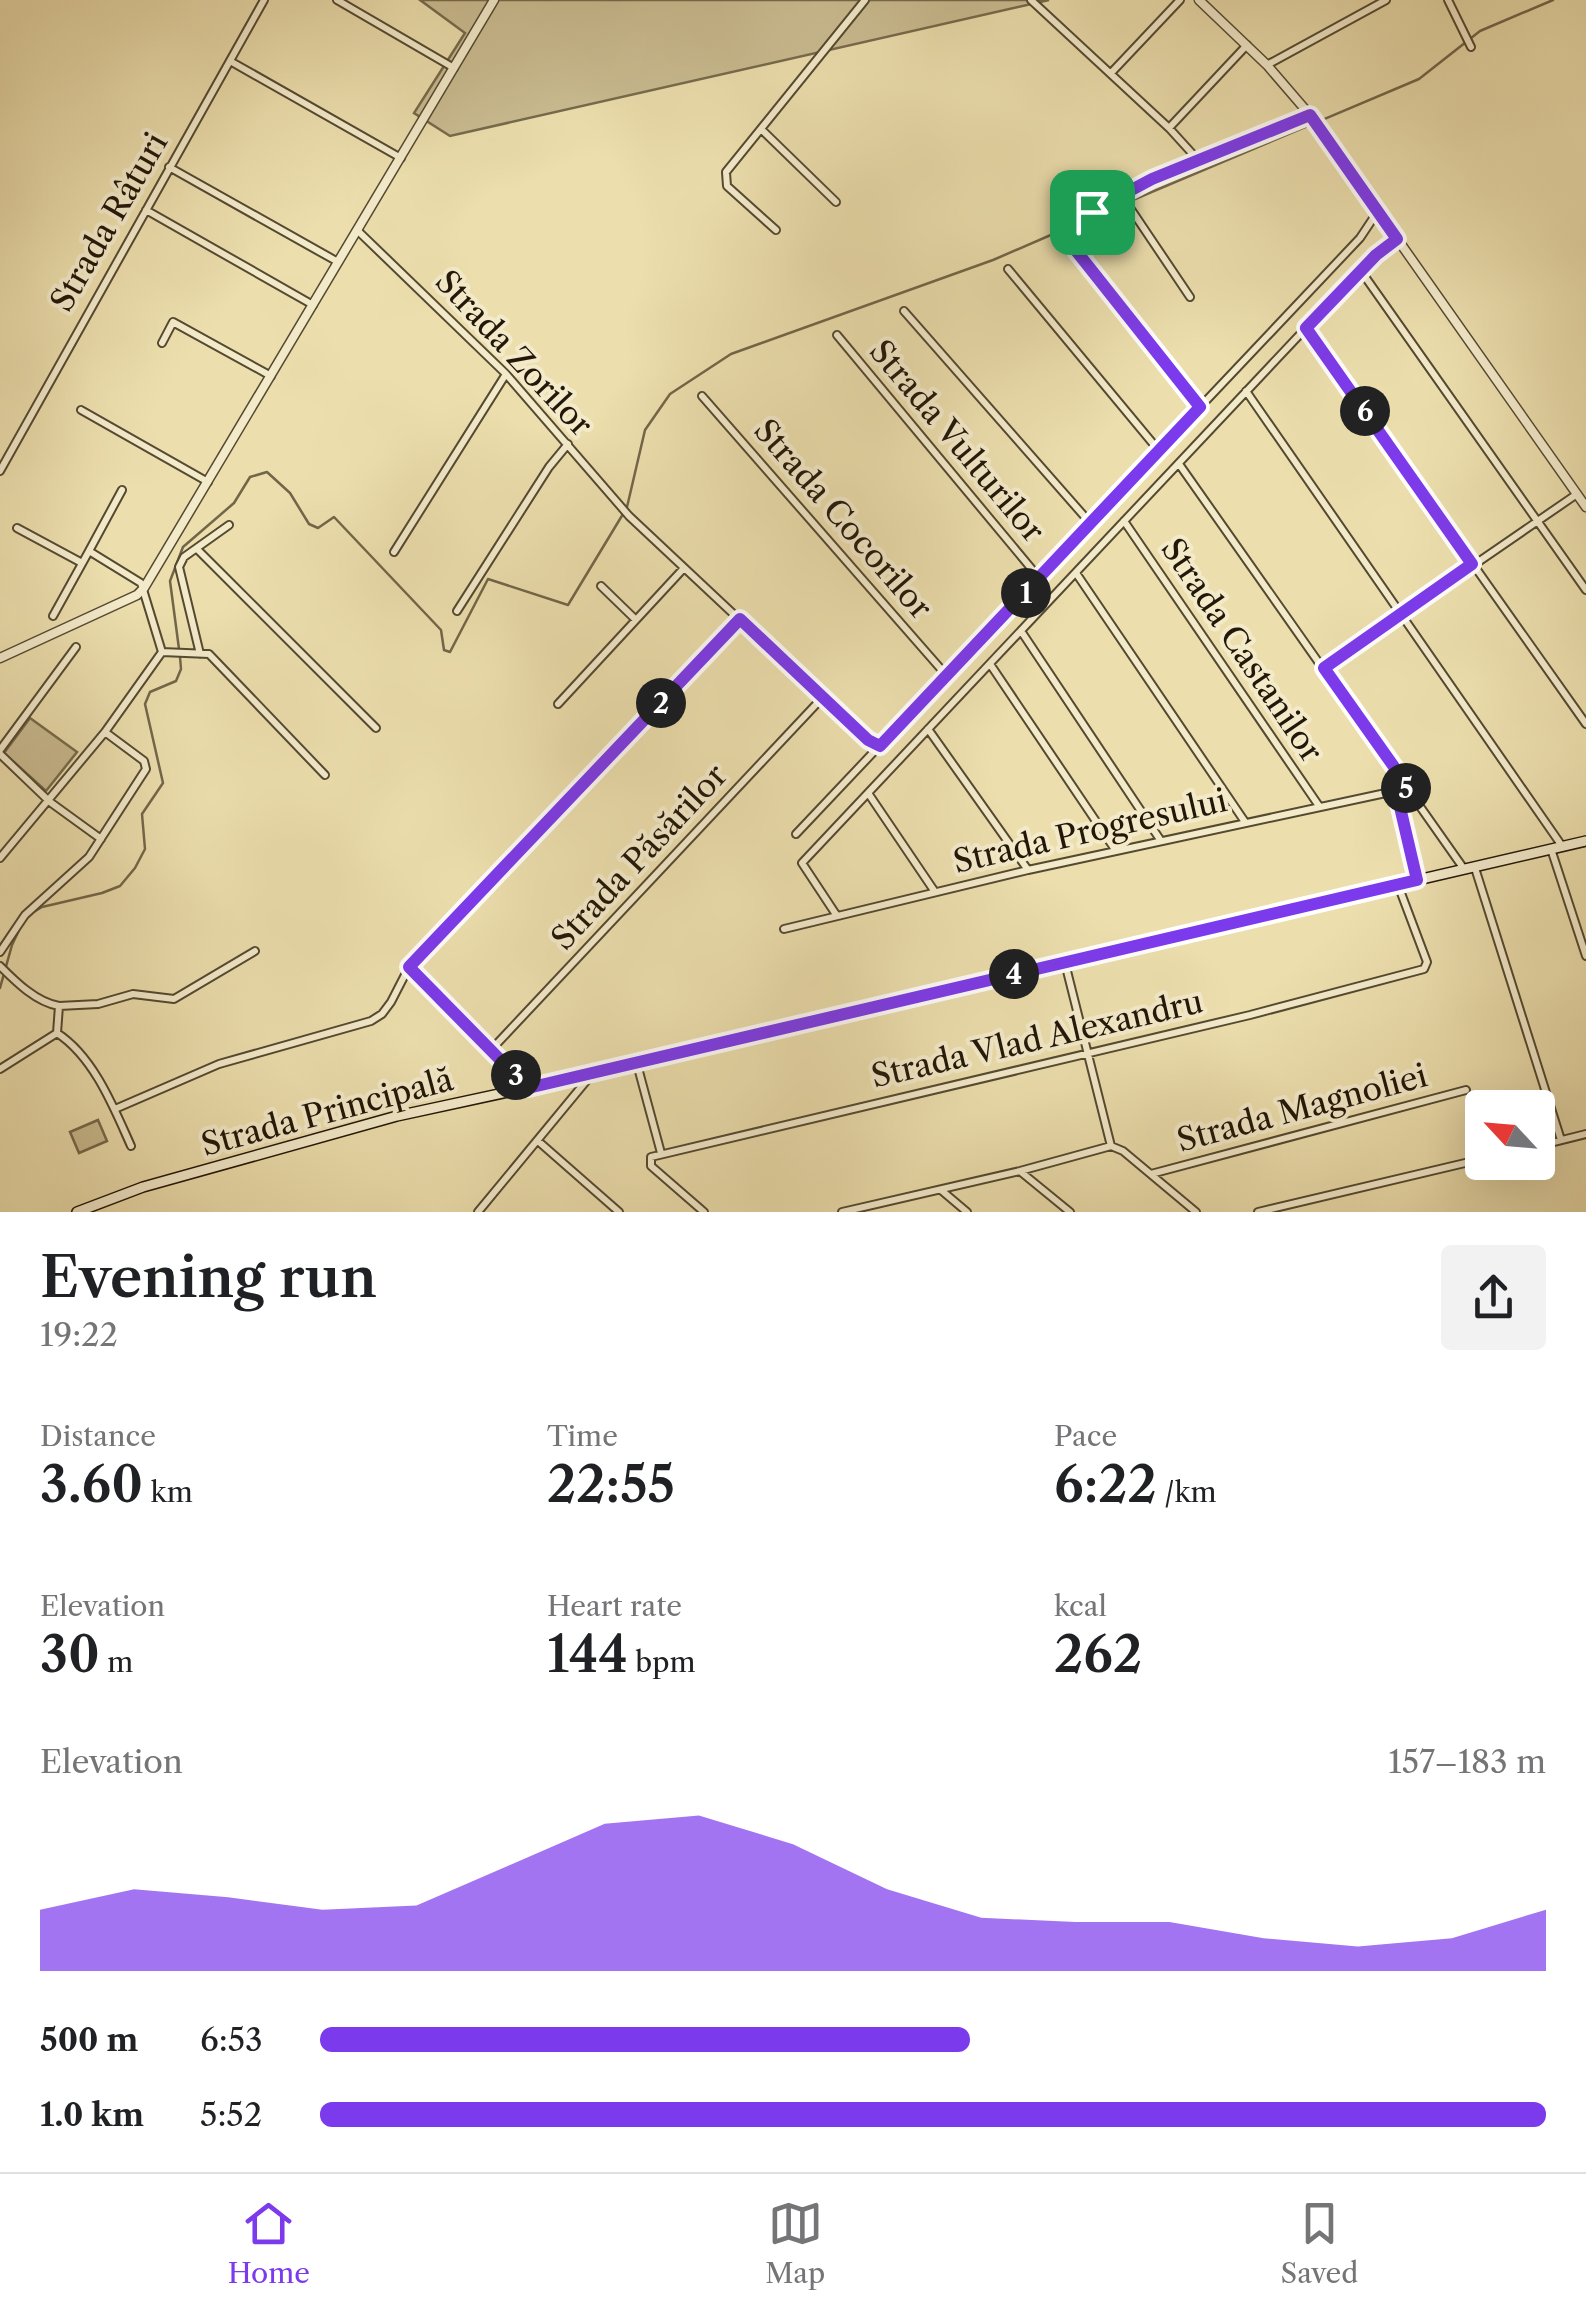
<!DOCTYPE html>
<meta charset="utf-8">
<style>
body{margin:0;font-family:"Libre Caslon Text",serif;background:#f2f2f2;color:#202124;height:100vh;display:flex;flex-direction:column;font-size:38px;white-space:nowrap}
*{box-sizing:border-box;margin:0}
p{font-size:32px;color:#757577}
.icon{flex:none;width:55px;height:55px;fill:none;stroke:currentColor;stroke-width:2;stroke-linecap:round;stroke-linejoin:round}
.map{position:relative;height:1212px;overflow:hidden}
.side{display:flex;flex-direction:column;background:#fff;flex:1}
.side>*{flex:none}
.needle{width:65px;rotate:296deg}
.buttons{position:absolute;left:1465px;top:1090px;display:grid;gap:20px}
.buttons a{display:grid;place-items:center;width:90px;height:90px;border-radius:10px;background:#fff;box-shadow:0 10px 40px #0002;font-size:50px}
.pin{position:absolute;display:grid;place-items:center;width:85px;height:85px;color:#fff;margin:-42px;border-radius:20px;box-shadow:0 5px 15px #0006}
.km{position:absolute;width:50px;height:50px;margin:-25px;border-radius:50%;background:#222;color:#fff;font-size:28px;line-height:50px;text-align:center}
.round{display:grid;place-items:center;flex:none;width:105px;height:105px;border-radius:10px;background:#f2f2f2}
.summary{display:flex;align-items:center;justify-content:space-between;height:170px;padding:0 40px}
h1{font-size:55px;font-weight:600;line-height:75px}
.stats{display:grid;grid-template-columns:repeat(3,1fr);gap:15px;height:170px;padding:10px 40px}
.stats div{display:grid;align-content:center}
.stats b{font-size:50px;font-weight:600}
.stats small{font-size:28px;font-weight:400}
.stats p{font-size:28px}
.chart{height:280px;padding:20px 40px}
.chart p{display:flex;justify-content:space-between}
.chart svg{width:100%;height:180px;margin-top:10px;fill:#7c3aed;opacity:.7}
ul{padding:0 40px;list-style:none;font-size:32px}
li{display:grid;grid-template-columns:160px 120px 1fr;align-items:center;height:75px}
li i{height:25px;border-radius:12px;background:#7c3aed}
.menu{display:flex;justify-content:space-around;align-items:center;height:140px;border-top:2px solid #e0e0e0;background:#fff;font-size:28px;color:#757577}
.menu a{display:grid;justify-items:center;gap:5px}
.menu .active{color:#7c3aed}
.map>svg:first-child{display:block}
.green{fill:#cabc91;stroke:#766a4c;stroke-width:2.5}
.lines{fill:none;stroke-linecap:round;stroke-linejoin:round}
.stream{stroke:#726649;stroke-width:2.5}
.minor-casing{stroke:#544931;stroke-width:10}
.tertiary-casing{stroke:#544931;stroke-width:11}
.secondary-casing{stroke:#221708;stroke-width:12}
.minor{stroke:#f3eaca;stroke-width:6}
.tertiary{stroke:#f3eaca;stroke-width:8}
.secondary{stroke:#f3eaca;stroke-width:9}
.route-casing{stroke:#fff;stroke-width:20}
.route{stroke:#7c3aed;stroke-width:12}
.labels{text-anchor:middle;stroke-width:8;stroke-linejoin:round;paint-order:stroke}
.street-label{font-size:32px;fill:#221708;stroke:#f3eaca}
</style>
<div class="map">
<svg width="1586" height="1212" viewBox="0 0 1586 1212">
<rect width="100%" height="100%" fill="#ecdead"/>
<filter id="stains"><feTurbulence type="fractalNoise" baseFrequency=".002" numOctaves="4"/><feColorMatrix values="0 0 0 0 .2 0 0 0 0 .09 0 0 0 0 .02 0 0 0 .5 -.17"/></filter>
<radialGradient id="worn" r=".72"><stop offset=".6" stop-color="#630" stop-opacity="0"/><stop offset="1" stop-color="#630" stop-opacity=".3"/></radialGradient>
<path class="green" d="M420 0H1049L450 136 414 113 465 33Z
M30 718 77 752 46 791 4 753Z
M98 1120 107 1141 79 1153 70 1132Z"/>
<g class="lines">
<path class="stream" d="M1076 224 1419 79 1480 31 1553 0
M627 507 645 430 670 394 731 354 993 260 1060 231
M179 649 170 581 183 547 234 503 250 477 267 472 290 493 309 524 318 528 334 517 441 630 444 650 450 652 488 579 568 605 623 514
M32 913 42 907 102 893 120 886 135 868 145 849 142 814 163 783 145 704 150 692 176 681 181 669 180 657
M0 988 12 945 21 926"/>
<g class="minor-casing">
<path id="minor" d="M337 0 454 68
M1031 0 1169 128 1199 161
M1448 0 1471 47
M230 61 401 158
M1267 65 1386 0
M1111 73 1180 0
M1169 128 1247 45
M761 129 836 202
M169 167 338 262
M1122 196 1190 297
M146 210 313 305
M357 230 506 374 629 516 868 740 881 747
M776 230 727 186 726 172 865 0
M1008 269 1160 452
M1361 271 1586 590
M904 311 1092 525
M1306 328 1586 724
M837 335 1040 579
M162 343 173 322 271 376
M1246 391 1562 846
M702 396 947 676
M1200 407 1066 238 1063 227 1152 179 1310 115
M81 410 208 482
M1179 464 1464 869
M0 471 264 0
M1124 521 1319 806
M17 528 82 563
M197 549 376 728
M89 551 122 490
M394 552 506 374
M1076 573 1245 822
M601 586 636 620
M457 611 549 467 568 444
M1021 631 1161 841
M162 652 209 654 325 775
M200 654 179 567 184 557 229 525
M990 664 1116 851
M1324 668 1577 494
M558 704 684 568
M928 729 1028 870
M0 750 76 647
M0 754 50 802 101 839
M1396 789 1417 880
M868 793 935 892
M796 834 1360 238 1378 211
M1551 849 1586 956
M0 858 105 732 162 652 141 583 89 551 53 616
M1475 868 1561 1140
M837 916 802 863 1306 328 1376 255 1397 239
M784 929 1028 870 1409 788
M0 952 25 915 89 857 146 769 144 761 105 732
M1065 963 1111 1146 1123 1151 1196 1212
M0 966C16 982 36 1002 59 1006L57 1033 0 1069
M409 967 528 1087
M59 1006 98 1004 133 994 174 999 255 951
M57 1033C94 1057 114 1108 131 1146
M491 1050 823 697
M637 1064 661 1153
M115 1109 219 1064 371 1021 382 1014 391 1002 409 967 740 619
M538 1141 619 1212
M1538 1146 1586 1134
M1021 1172 1070 1212
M1151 1174 1466 1090
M941 1190 967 1212
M478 1212 592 1074
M704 1212 651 1166V1157L1250 1015 1424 969 1427 962 1398 885
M842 1212 1020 1171 1111 1146
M1258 1212 1482 1159"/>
</g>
<g class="tertiary-casing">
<path id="tertiary" d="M1199 0 1267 65 1310 115 1586 507
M0 658 137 595 144 588 494 0"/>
</g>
<g class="secondary-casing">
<path id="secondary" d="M77 1212 143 1187 397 1116 637 1064 887 1003 1586 841"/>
</g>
<use href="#minor" class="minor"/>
<use href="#tertiary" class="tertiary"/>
<use href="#secondary" class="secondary"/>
</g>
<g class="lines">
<g class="route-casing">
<path id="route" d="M1310 115 1397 239 1376 255 1306 328 1472 564 1324 668 1409 788 1396 790 1417 880 528 1088 409 967 740 619 868 740 880 746 1200 407 1066 238 1062 227 1152 179Z"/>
</g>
<use href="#route" class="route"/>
</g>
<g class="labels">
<g class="street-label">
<text transform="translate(109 222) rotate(-60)" y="11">Strada Râturi</text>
<text transform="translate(514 353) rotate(47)" y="11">Strada Zorilor</text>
<text transform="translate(957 441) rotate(50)" y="11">Strada Vulturilor</text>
<text transform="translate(843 519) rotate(49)" y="11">Strada Cocorilor</text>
<text transform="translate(1242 650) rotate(56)" y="11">Strada Castanilor</text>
<text transform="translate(1090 831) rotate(-13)" y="11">Strada Progresului</text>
<text transform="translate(639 857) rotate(-47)" y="11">Strada Păsărilor</text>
<text transform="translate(1037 1039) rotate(-13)" y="11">Strada Vlad Alexandru</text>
<text transform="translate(1302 1108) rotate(-15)" y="11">Strada Magnoliei</text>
<text transform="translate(327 1112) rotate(-15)" y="11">Strada Principală</text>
</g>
</g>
<rect width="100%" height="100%" filter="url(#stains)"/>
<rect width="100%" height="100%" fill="url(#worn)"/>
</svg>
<div class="buttons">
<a><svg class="needle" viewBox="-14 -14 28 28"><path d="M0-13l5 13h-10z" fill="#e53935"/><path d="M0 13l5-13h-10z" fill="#757577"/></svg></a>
</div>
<div class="pin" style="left:1092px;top:212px;background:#1e9e55"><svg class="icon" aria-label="arrive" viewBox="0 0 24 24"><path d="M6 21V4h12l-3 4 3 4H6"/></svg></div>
<b class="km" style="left:1026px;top:593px">1</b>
<b class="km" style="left:661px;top:703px">2</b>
<b class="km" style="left:516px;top:1075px">3</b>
<b class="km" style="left:1014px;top:974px">4</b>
<b class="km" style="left:1406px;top:788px">5</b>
<b class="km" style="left:1365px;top:411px">6</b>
</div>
<section class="side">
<div class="summary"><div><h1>Evening run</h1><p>19:22</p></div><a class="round"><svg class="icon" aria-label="share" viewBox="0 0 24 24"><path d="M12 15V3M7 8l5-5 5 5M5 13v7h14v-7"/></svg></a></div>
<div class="stats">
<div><p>Distance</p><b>3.60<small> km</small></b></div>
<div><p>Time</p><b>22:55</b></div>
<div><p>Pace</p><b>6:22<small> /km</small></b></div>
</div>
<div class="stats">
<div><p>Elevation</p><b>30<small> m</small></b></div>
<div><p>Heart rate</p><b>144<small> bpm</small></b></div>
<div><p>kcal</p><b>262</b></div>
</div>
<div class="chart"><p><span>Elevation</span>157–183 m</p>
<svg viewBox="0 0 160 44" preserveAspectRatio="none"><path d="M0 44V29L10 24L20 26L30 29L40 28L50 18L60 8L70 6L80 13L90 24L100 31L110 32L120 32L130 36L140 38L150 36L160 29V44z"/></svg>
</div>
<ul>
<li><b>500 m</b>6:53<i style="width:53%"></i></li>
<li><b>1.0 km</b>5:52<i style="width:100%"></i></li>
</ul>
</section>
<nav class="menu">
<a class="active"><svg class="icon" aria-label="home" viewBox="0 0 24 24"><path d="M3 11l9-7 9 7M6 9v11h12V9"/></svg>Home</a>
<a><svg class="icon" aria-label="map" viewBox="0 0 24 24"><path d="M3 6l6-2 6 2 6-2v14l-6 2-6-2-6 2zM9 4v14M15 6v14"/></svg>Map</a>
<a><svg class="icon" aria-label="saved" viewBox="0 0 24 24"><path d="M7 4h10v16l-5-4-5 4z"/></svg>Saved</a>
</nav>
